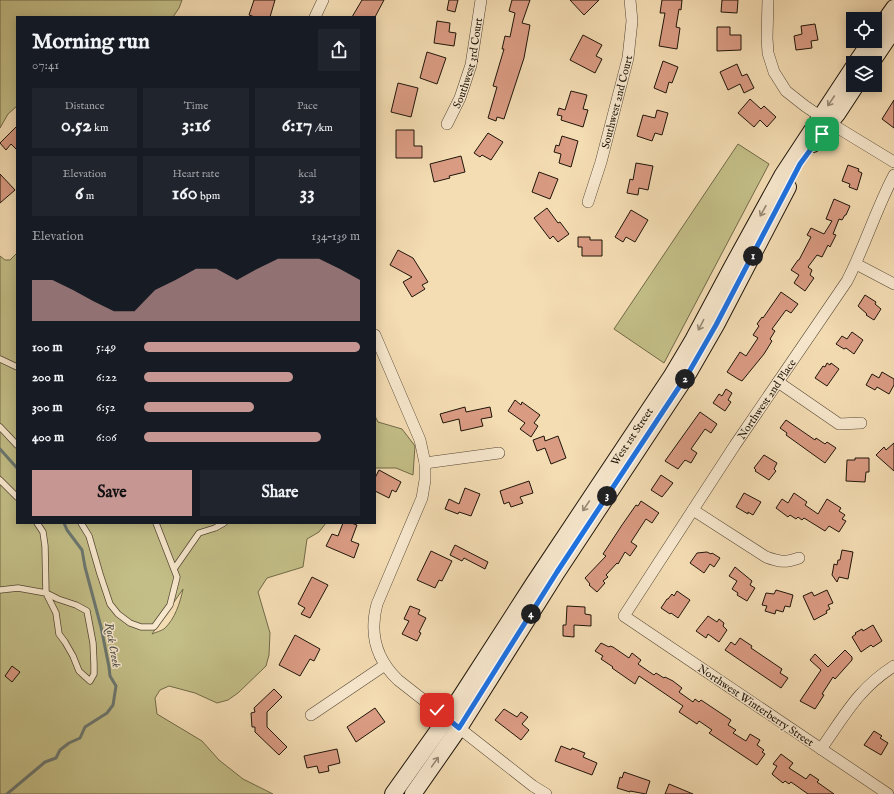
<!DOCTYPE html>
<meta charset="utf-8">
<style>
body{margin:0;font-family:"IM FELL English",serif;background:#20242c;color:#f1f3f6;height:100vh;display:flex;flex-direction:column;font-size:15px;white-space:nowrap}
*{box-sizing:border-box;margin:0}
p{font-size:13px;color:#9ea1a6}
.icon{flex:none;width:22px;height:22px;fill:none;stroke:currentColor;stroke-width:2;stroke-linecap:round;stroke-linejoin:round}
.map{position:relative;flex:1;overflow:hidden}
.sheet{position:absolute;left:16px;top:16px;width:360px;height:508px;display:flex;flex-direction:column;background:#171b24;border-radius:0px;box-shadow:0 2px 10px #0003}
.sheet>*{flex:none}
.controls{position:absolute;left:846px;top:12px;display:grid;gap:8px}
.controls a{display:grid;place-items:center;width:36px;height:36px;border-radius:0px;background:#171b24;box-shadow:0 2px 10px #0003;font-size:20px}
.pin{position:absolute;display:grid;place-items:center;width:34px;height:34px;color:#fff;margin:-17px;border-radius:8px;box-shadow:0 2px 6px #0006}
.km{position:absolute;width:20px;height:20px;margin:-10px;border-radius:50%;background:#222;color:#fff;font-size:11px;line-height:20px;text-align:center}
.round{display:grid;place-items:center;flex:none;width:42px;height:42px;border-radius:0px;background:#20242c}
.summary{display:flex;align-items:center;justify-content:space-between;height:68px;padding:0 16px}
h1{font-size:22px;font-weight:700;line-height:30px}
.figures{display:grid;grid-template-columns:repeat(3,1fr);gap:6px;height:68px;padding:4px 16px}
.figures div{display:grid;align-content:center;border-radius:0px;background:#20242c;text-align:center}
.figures b{font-size:20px;font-weight:700}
.figures small{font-size:11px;font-weight:400}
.figures p{font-size:11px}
.chart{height:112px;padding:8px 16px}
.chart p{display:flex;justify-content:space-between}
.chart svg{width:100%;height:72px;margin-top:4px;fill:#c59692;opacity:.7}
.button{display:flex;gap:8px;margin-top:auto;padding:8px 16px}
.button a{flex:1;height:46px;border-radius:0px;background:#c59692;color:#111;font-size:16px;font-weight:700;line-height:46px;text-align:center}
.button a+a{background:#20242c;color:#f1f3f6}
ul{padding:0 16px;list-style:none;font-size:13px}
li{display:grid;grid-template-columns:64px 48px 1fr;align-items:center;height:30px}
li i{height:10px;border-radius:5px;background:#c59692}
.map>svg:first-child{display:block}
.green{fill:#c3be87;stroke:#706a48;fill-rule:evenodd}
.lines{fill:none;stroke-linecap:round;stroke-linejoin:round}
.stream{stroke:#6b7771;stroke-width:3}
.building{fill:#da9b83;stroke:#1e1509}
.service-casing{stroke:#544734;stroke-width:7}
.minor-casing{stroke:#544734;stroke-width:12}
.secondary-casing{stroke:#1e1509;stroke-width:18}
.service{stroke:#f8e8ce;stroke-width:5.5}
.minor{stroke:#f8e8ce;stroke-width:11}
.secondary{stroke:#f8e8ce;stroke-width:16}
.oneway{stroke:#968975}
.route-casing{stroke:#fff;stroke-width:8}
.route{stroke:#1a73e8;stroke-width:5}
.labels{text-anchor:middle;stroke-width:3;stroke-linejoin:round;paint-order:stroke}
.street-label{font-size:11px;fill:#1e1509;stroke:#f8e8ce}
.water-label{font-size:12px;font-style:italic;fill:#4b4e46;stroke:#f8e8ce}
</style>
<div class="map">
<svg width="894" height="794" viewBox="0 0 894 794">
<rect width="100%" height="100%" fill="#f4dcb3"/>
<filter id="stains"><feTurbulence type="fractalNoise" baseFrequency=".005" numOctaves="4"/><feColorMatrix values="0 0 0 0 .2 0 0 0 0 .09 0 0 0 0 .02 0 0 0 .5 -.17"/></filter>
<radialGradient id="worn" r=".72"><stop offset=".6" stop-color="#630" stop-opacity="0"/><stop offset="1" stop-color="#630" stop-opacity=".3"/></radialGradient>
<path class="green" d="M0 0H182L179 8 173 17H17V106L8 114 0 128Z
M738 144 769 164 664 363 614 329Z
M17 253V523H326L319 532 307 539 303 567 267 578 258 592 270 633 269 655 266 666 238 693 228 700 217 703 195 693 169 686 160 690 155 698 157 714 202 741 219 760 243 779 273 794H0V256L5 260H10ZM183 589C180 603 175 619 164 629 161 631 156 632 152 634Z
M375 416 378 422 402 429 415 446 413 475 396 468H375Z"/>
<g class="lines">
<path class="stream" d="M0 449 17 468
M7 794 45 762 56 758 60 750 69 743 80 738 85 727 107 713 113 705 116 686 110 676 109 667 101 627 85 567 82 550 67 530 64 523"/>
</g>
<path class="building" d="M254 0H275L270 17H255L249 15Z
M362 0H384L375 17H352Z
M449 0H458L455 12 447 10Z
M512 0H530L522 23 530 25 524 58 504 119 497 117 496 121 488 118 497 87 493 86 504 49H502L505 36 510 37 515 13 509 11Z
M570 0H599L584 15Z
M662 0H682L681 10 679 9 676 27 680 28 677 49 659 46 665 13H660Z
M722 0H738L737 13 721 12Z
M437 21 450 23 449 32 456 33 454 46 434 43Z
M815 24 818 40 811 41 812 48 796 50 794 36 802 34 801 26Z
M717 27H730V35H741V50L717 51Z
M583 35 602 45 596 56 602 59 595 73 570 60Z
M427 52 446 58 437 84 420 78Z
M663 61 678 67 672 83 669 82 666 93 654 88Z
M737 64 742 76 747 74 754 88 744 93 740 84 728 90 720 72Z
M398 83 418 88 411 117 391 112Z
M571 91 587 95 583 109 588 110 583 127 561 120 562 116 557 115 559 108 565 110Z
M750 99 761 109 764 106 776 117 767 127 760 120 754 127 738 113Z
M894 100V128L882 119Z
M657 110 668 113 662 135 655 133 652 141 637 136 643 115 655 118Z
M17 126V150L11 144 6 150 0 143Z
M396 130H414V146H422V158H396Z
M488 133 503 142 491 160 482 155 480 157 474 153Z
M562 136 578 141 571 167 559 163 561 154 554 152 556 145 559 146Z
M461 156 465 172 449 176 450 178 434 182 430 164Z
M636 163 653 166 648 190 639 188 638 195 627 193 630 179 633 180Z
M848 165 859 169 858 171 862 173 857 190 849 187 850 184 842 181Z
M539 172 558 179 550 199 532 192Z
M0 174 15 190 0 203Z
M834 199 850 206 846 215H845L842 220 839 219 833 234 836 235 830 247 828 245 822 257 817 255 808 267 812 270 810 275 814 278 805 291 794 283 799 275 791 270 798 260H799L811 237 807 235 811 228 824 234 832 221 826 219Z
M547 208 558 223 560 222 569 234 558 242 553 236 550 239 534 218Z
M631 210 648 220 635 242 626 237 623 242 615 237Z
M578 237H590V240H602V256H582V247H578Z
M398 250 413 258 428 282 422 285 425 289 412 297 403 282 412 277 390 265Z
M781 292 798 304 791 313 786 310 772 329 775 331 770 339 772 341 764 354 742 381 738 379 727 372 740 352 746 356 758 338 753 335 759 326 757 324 762 317 763 318Z
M865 295 876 302 875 304 881 309 874 320 866 315 867 314 858 306Z
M852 332 863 340 854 354 846 348 844 349 836 344 842 336 847 339Z
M827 363 830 365 831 363 839 369 827 386 815 378 823 366 825 367Z
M882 372 894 379V385L889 394 877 387 875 390 866 385 872 374 879 378Z
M726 389 732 393 728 400 731 402 725 411 713 403 719 394 722 396Z
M515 400 521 405 522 402 540 415 534 423 538 426 531 437 520 429 525 423 508 411Z
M465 407 466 412 490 407 492 417 481 419 483 426 461 431 459 419 443 423 440 414Z
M700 412 717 424 711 433 705 429 691 449 697 453 691 463 685 460 678 469 665 461Z
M786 420 815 440 816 438 825 444 827 442 836 448 825 463 786 435 787 433 780 428Z
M544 436 545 441 558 436 566 458 551 464 545 448 537 451 533 440Z
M894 443V471L876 455 884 447 886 450Z
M764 455 777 463 774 469 776 471 769 480 755 471 756 470 754 468Z
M855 458H869V472H866L865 482 846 481 847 460H855Z
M379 470 401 482 396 492 392 490 389 498 375 491V478Z
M661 475 673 483 662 497 651 490Z
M529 481 533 493 520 497 523 503 511 507 509 502 504 504 500 491Z
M465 488 480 494 471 516 459 512 458 514 445 509 449 499 459 504Z
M744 493 761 502 753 515 748 512V514L736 507Z
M794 493 807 502 805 505 818 514 827 499 841 508 839 511 845 515 842 519 846 521 839 532 829 526 825 531 804 518 802 520 798 517 796 519 790 515 788 517 776 508 782 499 788 503Z
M641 501 659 513 658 514 652 523 646 519 631 542 637 546 630 556 625 552 618 564 617 563 606 575 608 577 603 581 605 583 597 592 589 585 590 584 585 578 606 556 603 554 622 525 636 505 638 506Z
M343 523H351L357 525 351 541 359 544 354 558 326 546 332 534 338 536Z
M455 545 488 562 485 569 464 558 462 561 450 555Z
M842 550 853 552 848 579 839 577 837 582 832 575 833 570 834 564 837 565 838 560H840Z
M431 551 452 561 442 581 439 580 435 588 417 580Z
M707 552 711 554 712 553 720 558 714 567 710 564 704 573 690 563 697 553Z
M735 567 752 581 750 585 755 588 747 601 737 595 738 593 732 589 737 581 729 576Z
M312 577 328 585 310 618 301 614 305 608 298 604Z
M776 590 793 595 790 607 785 606 783 612 776 610 775 614 765 611 767 606 762 605 766 593 774 594Z
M827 590 833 603 828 605 830 609 826 611 827 613 814 620 803 596 812 592 814 596Z
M677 591 690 600 678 618 671 613 670 614 661 608 667 599H668L672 594 674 596Z
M410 606 420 610 418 614 426 618 419 632 421 633 417 641 402 634 409 621 404 619Z
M567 606 585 607V614L591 615V626L574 625V637L563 636V625H566Z
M708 616 717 622 719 619 724 623 723 626 727 630 719 642 708 634 706 638 696 631Z
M873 625 882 641 873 647 871 645 861 652 852 637 856 634 855 633 862 629 863 631Z
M295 635 320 649 314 661 310 659 300 676 279 665Z
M740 638 752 646 751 648 782 669 780 673 788 678 781 688 725 650 731 642 735 645Z
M601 643 609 647 610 646 613 647 629 658 632 653 641 660 638 664 654 675 656 673 664 678 665 677 673 681 682 688 679 692 693 702 695 699 699 702 701 700 731 720 728 725 736 730 733 733 746 741 750 734 760 740 757 745 764 750 762 752 765 754 757 765 709 733 712 730 699 721 697 724 679 712 683 706 639 676 635 684 612 668 613 667 601 659 603 656 595 651Z
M845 650 852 657V660L835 679 833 677 822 694 824 695 815 709 800 701 821 670 810 660 815 654 828 667Z
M12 666 20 672 12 682 5 676Z
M274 689 282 697 267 712V727L287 747 279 755 255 732V727H252L251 713 255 712 254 708Z
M375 708 385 722 356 742 347 727Z
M504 709 517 717 521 712 528 717 522 724 529 730 521 740 495 720Z
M874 731 882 736 880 738 888 743 881 755 864 745Z
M561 746 571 750 572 748 585 753 583 757 597 763 592 775 555 761Z
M337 749 340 763 328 766 329 771 319 773 317 766 307 768 304 756Z
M781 754 793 763 789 768 806 779 810 774 819 780 817 782 834 794H808L791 782 789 784 785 781 783 783 773 775 772 774 777 766 773 764Z
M624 772 650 781 646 794 630 791V792L617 788 620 777 622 778Z
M669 784 693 794H665Z"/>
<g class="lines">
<g class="service-casing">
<path id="service" d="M0 359 17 367
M0 427 17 445
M0 480 17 497
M81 523 89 536 100 574 110 604 118 614 130 623 141 627H154L170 605 177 577 156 523
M174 569 199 533 215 528 224 523
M0 590 18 588 46 593 58 599 76 605 87 611 93 643 94 664V674L90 681 79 671 73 656 65 642 59 634 56 613 46 593 45 546 43 532 37 523"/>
</g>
<g class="minor-casing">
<g id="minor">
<path d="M768 0 767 38 768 53 774 72 786 91 805 106 830 123 894 162"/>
<path d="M315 17 323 0"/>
<path id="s1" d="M447 124 460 98 471 65 481 0"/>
<path id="s2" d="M588 202 601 162 628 58 632 21 630 0"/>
<path d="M856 264 894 284"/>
<path d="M375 335 420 440 425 463V480L422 498 377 604C369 634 376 659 398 680L533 786 546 794"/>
<path d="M778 382 839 424 861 423"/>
<path d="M425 463 499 453"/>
<path d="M693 510 766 557C780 562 785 563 799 558"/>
<path d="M311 715 385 665"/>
<path d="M821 749C845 715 858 689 894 666"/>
<path id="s3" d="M888 794 624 616 735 445 847 281C865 246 876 209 894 175"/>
</g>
</g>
<g class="secondary-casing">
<g id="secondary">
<path d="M875 35 894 8"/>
<path d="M856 63 871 41"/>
<path d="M871 63 894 29"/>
<path d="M813 144 837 114 856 85"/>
<path id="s4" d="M393 794 447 718 534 583 671 377 693 340 732 267 782 176 853 68"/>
<path d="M413 794 459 728 557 572 689 372 716 325 788 187"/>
</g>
</g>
<use href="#service" class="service"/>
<use href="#minor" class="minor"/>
<use href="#secondary" class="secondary"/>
</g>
<defs><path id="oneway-shaft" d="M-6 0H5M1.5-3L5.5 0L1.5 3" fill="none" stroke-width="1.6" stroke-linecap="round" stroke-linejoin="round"/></defs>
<g class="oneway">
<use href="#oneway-shaft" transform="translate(831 101) rotate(124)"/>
<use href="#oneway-shaft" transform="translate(763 211) rotate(119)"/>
<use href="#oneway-shaft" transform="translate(701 325) rotate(117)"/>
<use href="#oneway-shaft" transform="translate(586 506) rotate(124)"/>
<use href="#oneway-shaft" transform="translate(435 762) rotate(-55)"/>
</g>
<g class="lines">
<g class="route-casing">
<path id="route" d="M437 710 459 728 557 572 689 372 716 325 800 164 822 134"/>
</g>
<use href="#route" class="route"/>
</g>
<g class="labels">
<g class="street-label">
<text dy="4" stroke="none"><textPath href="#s1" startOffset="65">Southwest 3rd Court</textPath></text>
<text dy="4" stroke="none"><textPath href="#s2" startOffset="104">Southwest 2nd Court</textPath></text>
<text dy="4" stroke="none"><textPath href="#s3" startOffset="578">Northwest 2nd Place</textPath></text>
<text dy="4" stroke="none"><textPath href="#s4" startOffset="430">West 1st Street</textPath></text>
<text transform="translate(756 705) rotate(34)" y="4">Northwest Winterberry Street</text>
</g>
<g class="water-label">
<text transform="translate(113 645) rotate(80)" y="4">Rock Creek</text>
</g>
</g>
<rect width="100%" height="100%" filter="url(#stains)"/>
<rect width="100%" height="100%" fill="url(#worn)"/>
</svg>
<div class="controls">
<a><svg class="icon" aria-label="locate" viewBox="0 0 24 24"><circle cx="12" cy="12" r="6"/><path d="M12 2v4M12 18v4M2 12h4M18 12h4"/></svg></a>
<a><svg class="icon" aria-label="layers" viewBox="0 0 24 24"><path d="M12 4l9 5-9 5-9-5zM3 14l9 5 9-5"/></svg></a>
</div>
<div class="pin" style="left:822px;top:134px;background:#1e9e55"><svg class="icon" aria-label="arrive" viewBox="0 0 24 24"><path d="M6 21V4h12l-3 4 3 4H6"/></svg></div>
<div class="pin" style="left:437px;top:710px;background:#d93025"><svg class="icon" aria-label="check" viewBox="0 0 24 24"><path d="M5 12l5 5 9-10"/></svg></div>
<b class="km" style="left:753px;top:256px">1</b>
<b class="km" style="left:685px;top:379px">2</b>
<b class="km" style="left:607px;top:496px">3</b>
<b class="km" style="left:531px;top:614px">4</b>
<section class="sheet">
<div class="summary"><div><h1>Morning run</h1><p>07:41</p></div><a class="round"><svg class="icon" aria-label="share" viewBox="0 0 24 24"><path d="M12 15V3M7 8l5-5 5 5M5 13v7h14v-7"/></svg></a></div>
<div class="figures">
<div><p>Distance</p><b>0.52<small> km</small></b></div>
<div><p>Time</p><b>3:16</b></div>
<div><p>Pace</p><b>6:17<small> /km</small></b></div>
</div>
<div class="figures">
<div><p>Elevation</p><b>6<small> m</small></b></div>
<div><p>Heart rate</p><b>160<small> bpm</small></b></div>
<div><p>kcal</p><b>33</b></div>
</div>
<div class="chart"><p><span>Elevation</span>134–139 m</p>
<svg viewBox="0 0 160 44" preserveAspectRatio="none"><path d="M0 44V19L10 19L20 25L30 32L40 38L50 38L60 25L70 19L80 12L90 12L100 19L110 12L120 6L130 6L140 6L150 12L160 19V44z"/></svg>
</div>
<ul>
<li><b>100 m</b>5:49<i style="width:100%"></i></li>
<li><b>200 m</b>6:22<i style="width:69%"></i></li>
<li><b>300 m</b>6:52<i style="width:51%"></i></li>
<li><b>400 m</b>6:06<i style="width:82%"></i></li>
</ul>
<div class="button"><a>Save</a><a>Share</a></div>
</section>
</div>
